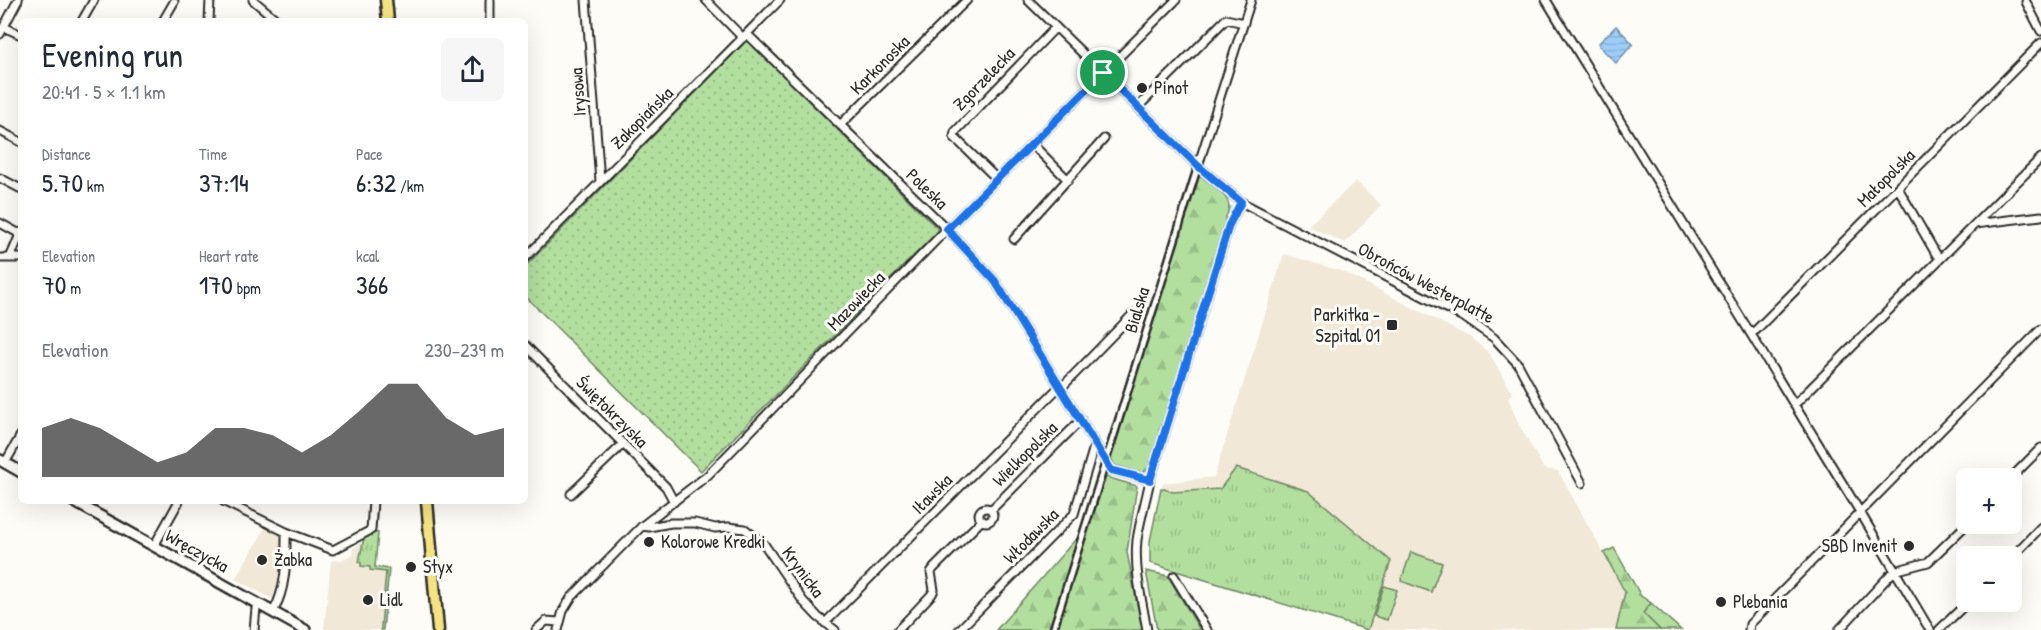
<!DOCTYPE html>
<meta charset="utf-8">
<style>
body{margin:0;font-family:"Patrick Hand",sans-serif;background:#f6f6f7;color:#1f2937;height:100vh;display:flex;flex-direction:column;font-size:22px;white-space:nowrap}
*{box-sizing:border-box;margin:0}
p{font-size:20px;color:#747a83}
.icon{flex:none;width:33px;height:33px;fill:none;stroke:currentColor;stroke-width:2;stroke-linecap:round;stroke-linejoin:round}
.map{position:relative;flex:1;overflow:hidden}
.side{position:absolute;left:18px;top:18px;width:510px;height:486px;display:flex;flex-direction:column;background:#fff;border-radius:9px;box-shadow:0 6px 24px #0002}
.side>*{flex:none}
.controls{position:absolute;left:1956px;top:468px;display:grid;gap:12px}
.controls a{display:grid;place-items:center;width:66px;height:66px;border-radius:9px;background:#fff;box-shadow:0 6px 24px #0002;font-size:30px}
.pin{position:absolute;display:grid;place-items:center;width:51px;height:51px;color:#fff;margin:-26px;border:3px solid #fff;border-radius:50%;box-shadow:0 2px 6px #0007}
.round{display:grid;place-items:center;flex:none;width:63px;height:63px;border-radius:9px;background:#f6f6f7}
.overview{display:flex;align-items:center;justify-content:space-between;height:102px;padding:0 24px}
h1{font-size:33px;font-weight:600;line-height:45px}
.figures{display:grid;grid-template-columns:repeat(3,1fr);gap:9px;height:102px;padding:6px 24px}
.figures div{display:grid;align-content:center}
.figures b{font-size:26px;font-weight:600}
.figures small{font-size:16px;font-weight:400}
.figures p{font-size:16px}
.chart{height:168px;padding:12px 24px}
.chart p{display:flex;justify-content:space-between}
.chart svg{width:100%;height:108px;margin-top:6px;fill:#2b2b2b;opacity:.7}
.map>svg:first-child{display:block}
.built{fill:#f1e8d7}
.grass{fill:url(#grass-tufts);stroke:#6e8564;stroke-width:1.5}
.forest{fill:url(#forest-firs);stroke:#6e8564;stroke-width:1.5}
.park{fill:#b2df9e;stroke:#6e8564;stroke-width:1.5}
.garden{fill:url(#garden-dots);stroke:#6e8564;stroke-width:1.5}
.water{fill:url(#water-rules);stroke:#6f8da7;stroke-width:1.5}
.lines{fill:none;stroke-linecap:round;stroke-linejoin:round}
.pedestrian-casing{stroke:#2b2b2b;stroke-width:10}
.minor-casing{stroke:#2b2b2b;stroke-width:11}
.secondary-casing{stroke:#2b2b2b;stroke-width:14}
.primary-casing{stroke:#2b2b2b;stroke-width:15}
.pedestrian{stroke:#fdfcf7;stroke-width:5}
.minor{stroke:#fdfcf7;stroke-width:7}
.secondary{stroke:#fdfcf7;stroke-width:9}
.primary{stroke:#f5e382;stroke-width:10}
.route-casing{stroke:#fff;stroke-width:12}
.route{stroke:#1a73e8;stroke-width:8}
.poi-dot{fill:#2b2b2b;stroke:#fdfcf7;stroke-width:2}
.labels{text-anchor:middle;stroke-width:6;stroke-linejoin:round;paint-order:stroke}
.street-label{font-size:18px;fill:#2b2b2b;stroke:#fdfcf7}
.poi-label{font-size:18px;fill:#2b2b2b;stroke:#fdfcf7;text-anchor:start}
</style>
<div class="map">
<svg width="2041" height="630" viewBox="0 0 2041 630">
<defs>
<pattern id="grass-tufts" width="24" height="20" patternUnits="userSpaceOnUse" patternTransform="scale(1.5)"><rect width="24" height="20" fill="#b2df9e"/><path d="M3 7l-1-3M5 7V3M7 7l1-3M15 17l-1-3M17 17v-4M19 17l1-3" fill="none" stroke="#99c088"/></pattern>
<pattern id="forest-firs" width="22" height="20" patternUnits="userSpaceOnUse" patternTransform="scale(1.5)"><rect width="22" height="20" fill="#b2df9e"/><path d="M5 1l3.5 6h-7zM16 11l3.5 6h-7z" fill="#99c088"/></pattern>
<pattern id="garden-dots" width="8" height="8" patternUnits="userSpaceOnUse" patternTransform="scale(1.5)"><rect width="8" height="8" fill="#b2df9e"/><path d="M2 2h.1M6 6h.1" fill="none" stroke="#99c088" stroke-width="1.8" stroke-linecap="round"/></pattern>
<pattern id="water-rules" width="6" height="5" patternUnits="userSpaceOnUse" patternTransform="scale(1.5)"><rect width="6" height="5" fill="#9ccef9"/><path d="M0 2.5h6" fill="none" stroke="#87b1d6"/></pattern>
</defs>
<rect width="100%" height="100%" fill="#fdfcf7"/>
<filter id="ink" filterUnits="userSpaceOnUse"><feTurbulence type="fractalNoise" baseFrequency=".0167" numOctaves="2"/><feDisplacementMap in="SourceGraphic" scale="12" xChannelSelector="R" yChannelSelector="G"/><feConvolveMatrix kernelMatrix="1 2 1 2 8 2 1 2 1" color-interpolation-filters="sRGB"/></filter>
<g filter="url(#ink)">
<path class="built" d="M1356 181 1381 205 1345 243 1308 226Z
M1284 254 1344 272 1471 338 1489 353 1513 394 1508 397 1518 423 1544 469 1558 471 1625 592 1616 630H1366L1151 563 1150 539 1163 483 1214 477Z
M266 527 284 534V561L274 600 235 579Z
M378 533 375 567 389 569 383 630H327L324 628 331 561 342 560 354 553 352 549Z"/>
<path class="grass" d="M1236 468 1308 491 1391 561 1368 630 1150 563V541L1161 488 1173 492 1220 489Z
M371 532 378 533 375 567 389 569 383 630H381V626L386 572 370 570V567L361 566V563L359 562 364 537Z
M1651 603 1681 630H1660L1643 613Z"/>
<path class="forest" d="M1201 176C1211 184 1230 195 1229 208L1150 469 1142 473 1114 465 1111 457 1198 177Z
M1106 477 1137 486 1127 552 1142 630H996L1074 541 1088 530Z
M1614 548 1641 596 1651 603 1643 613 1660 630H1616L1625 592 1604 553Z
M1146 571 1168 576 1200 630H1157Z"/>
<path class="park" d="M1411 552 1442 563 1431 592 1401 581Z
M1384 586 1397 590 1387 620 1374 616Z"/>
<path class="garden" d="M747 40 939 230 701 471 525 296V267Z"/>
<path class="water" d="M1616 26 1633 44 1616 63 1599 46V43Z"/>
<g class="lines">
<g class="pedestrian-casing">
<path id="pedestrian" d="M1053 630 1198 166"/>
</g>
<g class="minor-casing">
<path id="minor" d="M253 0 278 21
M490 0V21
M586 0 600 181
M706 0 743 38
M1028 0 1198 166 1241 202 1465 318 1494 338 1518 364 1582 483
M1546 0 1860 512 1930 630
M2026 2 2041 31
M82 21 94 0
M163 21 174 2
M209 21 210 0
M4 27 21 35
M0 34 18 0
M747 34 947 229 995 281 1111 470 1150 480
M1138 107 1226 19 1244 23
M840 125 967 0
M0 131 21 142
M1032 144 1068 180
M1198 166 1251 0
M0 178 21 189
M997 179 954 137 955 132 1056 27
M1898 188 1936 254 1940 258
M0 223 20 234
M1975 224 2041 216
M1014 239 1104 139
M0 258H21
M10 258 21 232
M525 258 780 0
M1751 333 1756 330 2041 43
M525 345 666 487 674 502
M1794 405 2041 158
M5 463 21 435
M2011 478 2041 448
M571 494 623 444
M223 501 286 532 333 550 371 530 373 501
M979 515a7 7 0 1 1 14 0a7 7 0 1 1-14 0Z
M991 510 1081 420
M642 526 649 527 671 523H695L715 528 728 527 745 529 764 544 803 601 818 617 835 630
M154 546 179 501
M2012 557 2041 527
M1174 576 1207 630
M273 612C287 588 286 559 286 532
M825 623 1056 390 1064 385 1134 313
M254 630 256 608 259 604
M536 630 546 621 559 622
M558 630 563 611 571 598 642 526 708 475 947 229 1176 0
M898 630 932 594 934 590 931 572 934 568 982 520
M959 630 1074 514 1093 450 1097 447
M1147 630C1142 601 1134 570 1137 540 1140 520 1146 500 1150 480L1229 225 1241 202
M1749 630 1750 624 2041 329
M1839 630 1890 575 1898 570 1928 562 1967 524
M1939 630 1968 602"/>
</g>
<g class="secondary-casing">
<path id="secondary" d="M0 460 21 472
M73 501 305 630"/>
</g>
<g class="primary-casing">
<path id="primary" d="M386 0 388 21
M427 501 438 630"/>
</g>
<use href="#pedestrian" class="pedestrian"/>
<use href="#minor" class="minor"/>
<use href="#secondary" class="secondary"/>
<use href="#primary" class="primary"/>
</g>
</g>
<g class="lines" filter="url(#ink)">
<g class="route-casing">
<path id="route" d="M1103 73 1198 166 1241 202 1229 225 1150 480 1111 470 995 281 947 229Z"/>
</g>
<use href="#route" class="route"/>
</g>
<g class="poi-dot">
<circle cx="1142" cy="88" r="6"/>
<rect x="1386" y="319" width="12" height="12" rx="3"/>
<circle cx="649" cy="542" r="6"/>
<circle cx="1909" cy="546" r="6"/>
<circle cx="262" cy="560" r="6"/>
<circle cx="411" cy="567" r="6"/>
<circle cx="368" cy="600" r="6"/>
<circle cx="1721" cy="602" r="6"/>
</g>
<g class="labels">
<g class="street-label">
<text transform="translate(880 65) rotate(-45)" y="6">Karkonoska</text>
<text transform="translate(984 79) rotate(-46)" y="6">Zgorzelecka</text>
<text transform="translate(578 92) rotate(-94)" y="6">Irysowa</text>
<text transform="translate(642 118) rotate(-45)" y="6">Zakopiańska</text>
<text transform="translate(1886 178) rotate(-45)" y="6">Małopolska</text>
<text transform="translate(927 189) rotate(44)" y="6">Poleska</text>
<text transform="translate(1426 283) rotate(28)" y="6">Obrońców Westerplatte</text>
<text transform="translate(856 301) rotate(-46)" y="6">Mazowiecka</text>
<text transform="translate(1137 310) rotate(-73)" y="6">Bialska</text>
<text transform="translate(612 412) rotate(45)" y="6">Świętokrzyska</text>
<text transform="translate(1025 454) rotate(-45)" y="6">Wielkopolska</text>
<text transform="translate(932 494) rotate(-45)" y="6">Iławska</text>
<text transform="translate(1031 536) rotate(-45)" y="6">Włodawska</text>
<text transform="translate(197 551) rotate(29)" y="6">Wręczycka</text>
<text transform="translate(803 572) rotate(54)" y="6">Krynicka</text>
</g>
<g class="poi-label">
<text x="1154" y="94">Pinot</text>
<text x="1380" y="321" text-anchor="end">Parkitka -<tspan x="1380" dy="21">Szpital 01</tspan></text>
<text x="661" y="548">Kolorowe Kredki</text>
<text x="1897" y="552" text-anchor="end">SBD Invenit</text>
<text x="274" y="566">Żabka</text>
<text x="423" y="573">Styx</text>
<text x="380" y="606">Lidl</text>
<text x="1733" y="608">Plebania</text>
</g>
</g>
</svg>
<div class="controls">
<a>+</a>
<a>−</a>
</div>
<div class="pin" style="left:1103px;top:73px;background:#1e9e55"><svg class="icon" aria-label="arrive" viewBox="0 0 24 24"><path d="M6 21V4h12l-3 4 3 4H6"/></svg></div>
<section class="side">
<div class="overview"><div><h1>Evening run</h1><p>20:41 · 5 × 1.1 km</p></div><a class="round"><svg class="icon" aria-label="share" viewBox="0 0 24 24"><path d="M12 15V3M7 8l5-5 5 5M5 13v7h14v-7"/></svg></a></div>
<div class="figures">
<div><p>Distance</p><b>5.70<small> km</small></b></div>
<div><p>Time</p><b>37:14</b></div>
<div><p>Pace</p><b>6:32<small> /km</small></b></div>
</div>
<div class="figures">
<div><p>Elevation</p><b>70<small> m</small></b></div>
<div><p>Heart rate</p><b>170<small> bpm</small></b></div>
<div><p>kcal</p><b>366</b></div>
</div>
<div class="chart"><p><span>Elevation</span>230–239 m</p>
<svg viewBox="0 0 160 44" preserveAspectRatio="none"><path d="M0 44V24L10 20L20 24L30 31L40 38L50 34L60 24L70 24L80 27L90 34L100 27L110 17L120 6L130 6L140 20L150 27L160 24V44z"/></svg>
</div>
</section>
</div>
